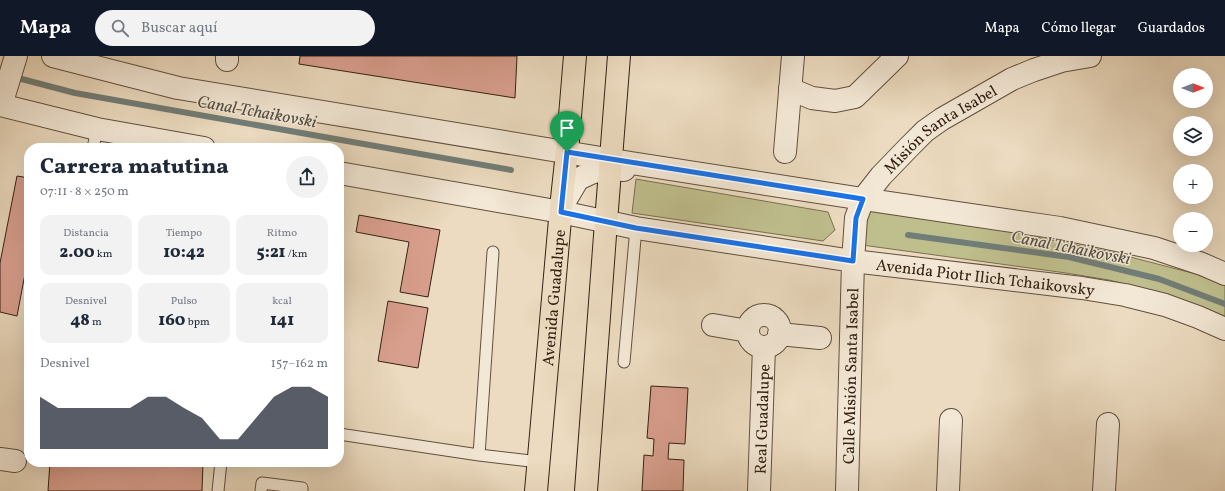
<!DOCTYPE html>
<html lang="es">
<meta charset="utf-8">
<style>
body{margin:0;font-family:Vollkorn,serif;background:#f2f2f3;color:#1f2937;height:100vh;display:flex;flex-direction:column;font-size:15px;white-space:nowrap}
*{box-sizing:border-box;margin:0}
p{font-size:13px;color:#747a83}
.icon{flex:none;width:22px;height:22px;fill:none;stroke:currentColor;stroke-width:2;stroke-linecap:round;stroke-linejoin:round}
.map{position:relative;flex:1;overflow:hidden}
.panel{position:absolute;left:24px;top:87px;width:320px;height:324px;display:flex;flex-direction:column;background:#fff;border-radius:16px;box-shadow:0 4px 16px #0002}
.panel>*{flex:none}
.needle{width:26px;rotate:90deg}
.controls{position:absolute;left:1173px;top:12px;display:grid;gap:8px}
.controls a{display:grid;place-items:center;width:40px;height:40px;border-radius:50%;background:#fff;box-shadow:0 4px 16px #0002;font-size:20px}
.pin{position:absolute;display:grid;place-items:center;width:34px;height:34px;color:#fff;margin:-41px -17px;border-radius:50% 50% 50% 0;rotate:-45deg;box-shadow:0 0 4px #0007}
.pin .icon{rotate:45deg}
.round{display:grid;place-items:center;flex:none;width:42px;height:42px;border-radius:21px;background:#f2f2f3}
.overview{display:flex;align-items:center;justify-content:space-between;height:68px;padding:0 16px}
h1{font-size:22px;font-weight:800;line-height:30px}
.metrics{display:grid;grid-template-columns:repeat(3,1fr);gap:6px;height:68px;padding:4px 16px}
.metrics div{display:grid;align-content:center;border-radius:10px;background:#f2f2f3;text-align:center}
.metrics b{font-size:17px;font-weight:800}
.metrics small{font-size:11px;font-weight:400}
.metrics p{font-size:11px}
.chart{height:112px;padding:8px 16px}
.chart p{display:flex;justify-content:space-between}
.chart svg{width:100%;height:72px;margin-top:4px;fill:#111827;opacity:.7}
header{display:flex;align-items:center;gap:24px;box-sizing:border-box;height:56px;padding:0 20px;background:#111827;color:#fff}
header strong{font-size:19px}
nav{display:flex;gap:22px;margin-inline-start:auto;font-size:14px}
.search{width:280px;height:36px;background:#f2f2f3;display:flex;align-items:center;gap:10px;box-sizing:border-box;padding:0 14px;border-radius:22px;color:#747a83;font-size:15px}
.map>svg:first-child{display:block}
.green{fill:#bfbe8d;stroke:#7a7050}
.lines{fill:none;stroke-linecap:round;stroke-linejoin:round}
.stream{stroke:#717d77;stroke-width:6}
.building{fill:#d99f8e;stroke:#342113}
.service-casing{stroke:#62503e;stroke-width:13}
.minor-casing{stroke:#62503e;stroke-width:24}
.tertiary-casing{stroke:#62503e;stroke-width:24}
.primary-casing{stroke:#342113;stroke-width:24}
.service{stroke:#f3e8d6;stroke-width:11}
.minor{stroke:#f3e8d6;stroke-width:22}
.tertiary{stroke:#f3e8d6;stroke-width:22}
.primary{stroke:#ecdbc0;stroke-width:22}
.route-casing{stroke:#fff;stroke-width:8}
.route{stroke:#1a73e8;stroke-width:5}
.labels{text-anchor:middle;stroke-width:3;stroke-linejoin:round;paint-order:stroke}
.street-label{font-size:16px;fill:#342113;stroke:#f3e8d6}
.water-label{font-size:17px;font-style:italic;fill:#534f45;stroke:#f3e8d6}
</style>
<header>
<strong>Mapa</strong>
<div class="search"><svg class="icon" aria-label="search" viewBox="0 0 24 24"><circle cx="10" cy="10" r="6"/><path d="M15 15l6 6"/></svg>Buscar aquí</div>
<nav><a>Mapa</a><a>Cómo llegar</a><a>Guardados</a></nav>
</header>
<div class="map">
<svg width="1225" height="435" viewBox="0 0 1225 435">
<rect width="100%" height="100%" fill="#ecdbc0"/>
<filter id="stains"><feTurbulence type="fractalNoise" baseFrequency=".005" numOctaves="4"/><feColorMatrix values="0 0 0 0 .2 0 0 0 0 .09 0 0 0 0 .02 0 0 0 .5 -.17"/></filter>
<radialGradient id="worn" r=".72"><stop offset=".6" stop-color="#630" stop-opacity="0"/><stop offset="1" stop-color="#630" stop-opacity=".3"/></radialGradient>
<path class="green" d="M636 123 828 156 835 174 823 185 632 157Z
M865 153 958 165 1111 196 1196 218 1225 229V263L1162 238 1109 224 1066 217 862 189Z"/>
<g class="lines">
<path class="stream" d="M14 21 75 37 511 114
M908 179 1069 201 1159 223 1225 248"/>
</g>
<path class="building" d="M300 0H517L515 42 299 8Z
M17 120 29 122V197L17 260 0 256V207Z
M359 159 440 174 428 241 400 236 409 186 356 176Z
M388 245 428 252 418 312 378 305Z
M651 330 688 332 685 388 669 387 668 403 684 404 683 435H642L644 399 653 400 654 383 647 382Z
M50 406H203L202 435H48Z"/>
<g class="lines">
<g class="service-casing">
<path id="service" d="M93 92 97 73
M624 306 636 172
M339 378 479 399 539 406
M479 399 493 196
M218 435 221 406
M261 435 262 427 302 432V435"/>
</g>
<g class="minor-casing">
<g id="minor">
<path d="M227 4V0"/>
<path d="M790 33 812 42 835 45 855 41 897 0"/>
<path d="M785 96 793 0"/>
<circle cx="764" cy="275" r="16"/>
<path d="M713 269 748 275"/>
<path d="M779 278 820 282"/>
<path d="M0 403 15 405"/>
<path id="s1" d="M759 435 764 291"/>
<path id="s2" d="M847 435 853 205 856 162 863 143 881 120 908 92 925 75 942 63 1012 23 1034 14 1061 5 1090 0"/>
<path d="M948 435 951 364"/>
<path d="M1104 435 1108 368"/>
</g>
</g>
<g class="tertiary-casing">
<g id="tertiary">
<path d="M53 0 178 32 631 107 863 143 1060 172 1154 192 1202 208 1225 218"/>
<path d="M0 49 97 73 204 92"/>
<path d="M1 49 16 0"/>
<path id="s3" d="M339 117 561 156 636 172 853 205 1082 232 1125 239 1165 249 1198 261 1225 273"/>
<path d="M561 152 578 123 591 117 606 112 624 114"/>
</g>
</g>
<g class="primary-casing">
<g id="primary">
<path id="s4" d="M536 435 561 152 567 96 575 0"/>
<path d="M586 435 606 166 619 0"/>
</g>
</g>
<use href="#service" class="service"/>
<use href="#minor" class="minor"/>
<use href="#tertiary" class="tertiary"/>
<use href="#primary" class="primary"/>
</g>
<g class="lines">
<g class="route-casing">
<path id="route" d="M567 96 863 143 856 162 853 205 636 172 561 156Z"/>
</g>
<use href="#route" class="route"/>
</g>
<g class="labels">
<g class="street-label">
<text dy="6" stroke="none"><textPath href="#s2" startOffset="399">Misión Santa Isabel</textPath></text>
<text dy="6" stroke="none"><textPath href="#s3" startOffset="655">Avenida Piotr Ilich Tchaikovsky</textPath></text>
<text dy="6" stroke="none"><textPath href="#s4" startOffset="194">Avenida Guadalupe</textPath></text>
<text dy="6" stroke="none"><textPath href="#s2" startOffset="115">Calle Misión Santa Isabel</textPath></text>
<text dy="6" stroke="none"><textPath href="#s1" startOffset="72">Real Guadalupe</textPath></text>
</g>
<g class="water-label">
<text transform="translate(257 55) rotate(10)" y="6">Canal Tchaikovski</text>
<text transform="translate(1071 191) rotate(11)" y="6">Canal Tchaikovski</text>
</g>
</g>
<rect width="100%" height="100%" filter="url(#stains)"/>
<rect width="100%" height="100%" fill="url(#worn)"/>
</svg>
<div class="controls">
<a><svg class="needle" viewBox="-14 -14 28 28"><path d="M0-13l5 13h-10z" fill="#e53935"/><path d="M0 13l5-13h-10z" fill="#747a83"/></svg></a>
<a><svg class="icon" aria-label="layers" viewBox="0 0 24 24"><path d="M12 4l9 5-9 5-9-5zM3 14l9 5 9-5"/></svg></a>
<a>+</a>
<a>−</a>
</div>
<div class="pin" style="left:567px;top:96px;background:#1e9e55"><svg class="icon" aria-label="arrive" viewBox="0 0 24 24"><path d="M6 21V4h12l-3 4 3 4H6"/></svg></div>
<section class="panel">
<div class="overview"><div><h1>Carrera matutina</h1><p>07:11 · 8 × 250 m</p></div><a class="round"><svg class="icon" aria-label="share" viewBox="0 0 24 24"><path d="M12 15V3M7 8l5-5 5 5M5 13v7h14v-7"/></svg></a></div>
<div class="metrics">
<div><p>Distancia</p><b>2.00<small> km</small></b></div>
<div><p>Tiempo</p><b>10:42</b></div>
<div><p>Ritmo</p><b>5:21<small> /km</small></b></div>
</div>
<div class="metrics">
<div><p>Desnivel</p><b>48<small> m</small></b></div>
<div><p>Pulso</p><b>160<small> bpm</small></b></div>
<div><p>kcal</p><b>141</b></div>
</div>
<div class="chart"><p><span>Desnivel</span>157–162 m</p>
<svg viewBox="0 0 160 44" preserveAspectRatio="none"><path d="M0 44V12L10 19L20 19L30 19L40 19L50 19L60 12L70 12L80 19L90 25L100 38L110 38L120 25L130 12L140 6L150 6L160 12V44z"/></svg>
</div>
</section>
</div>
